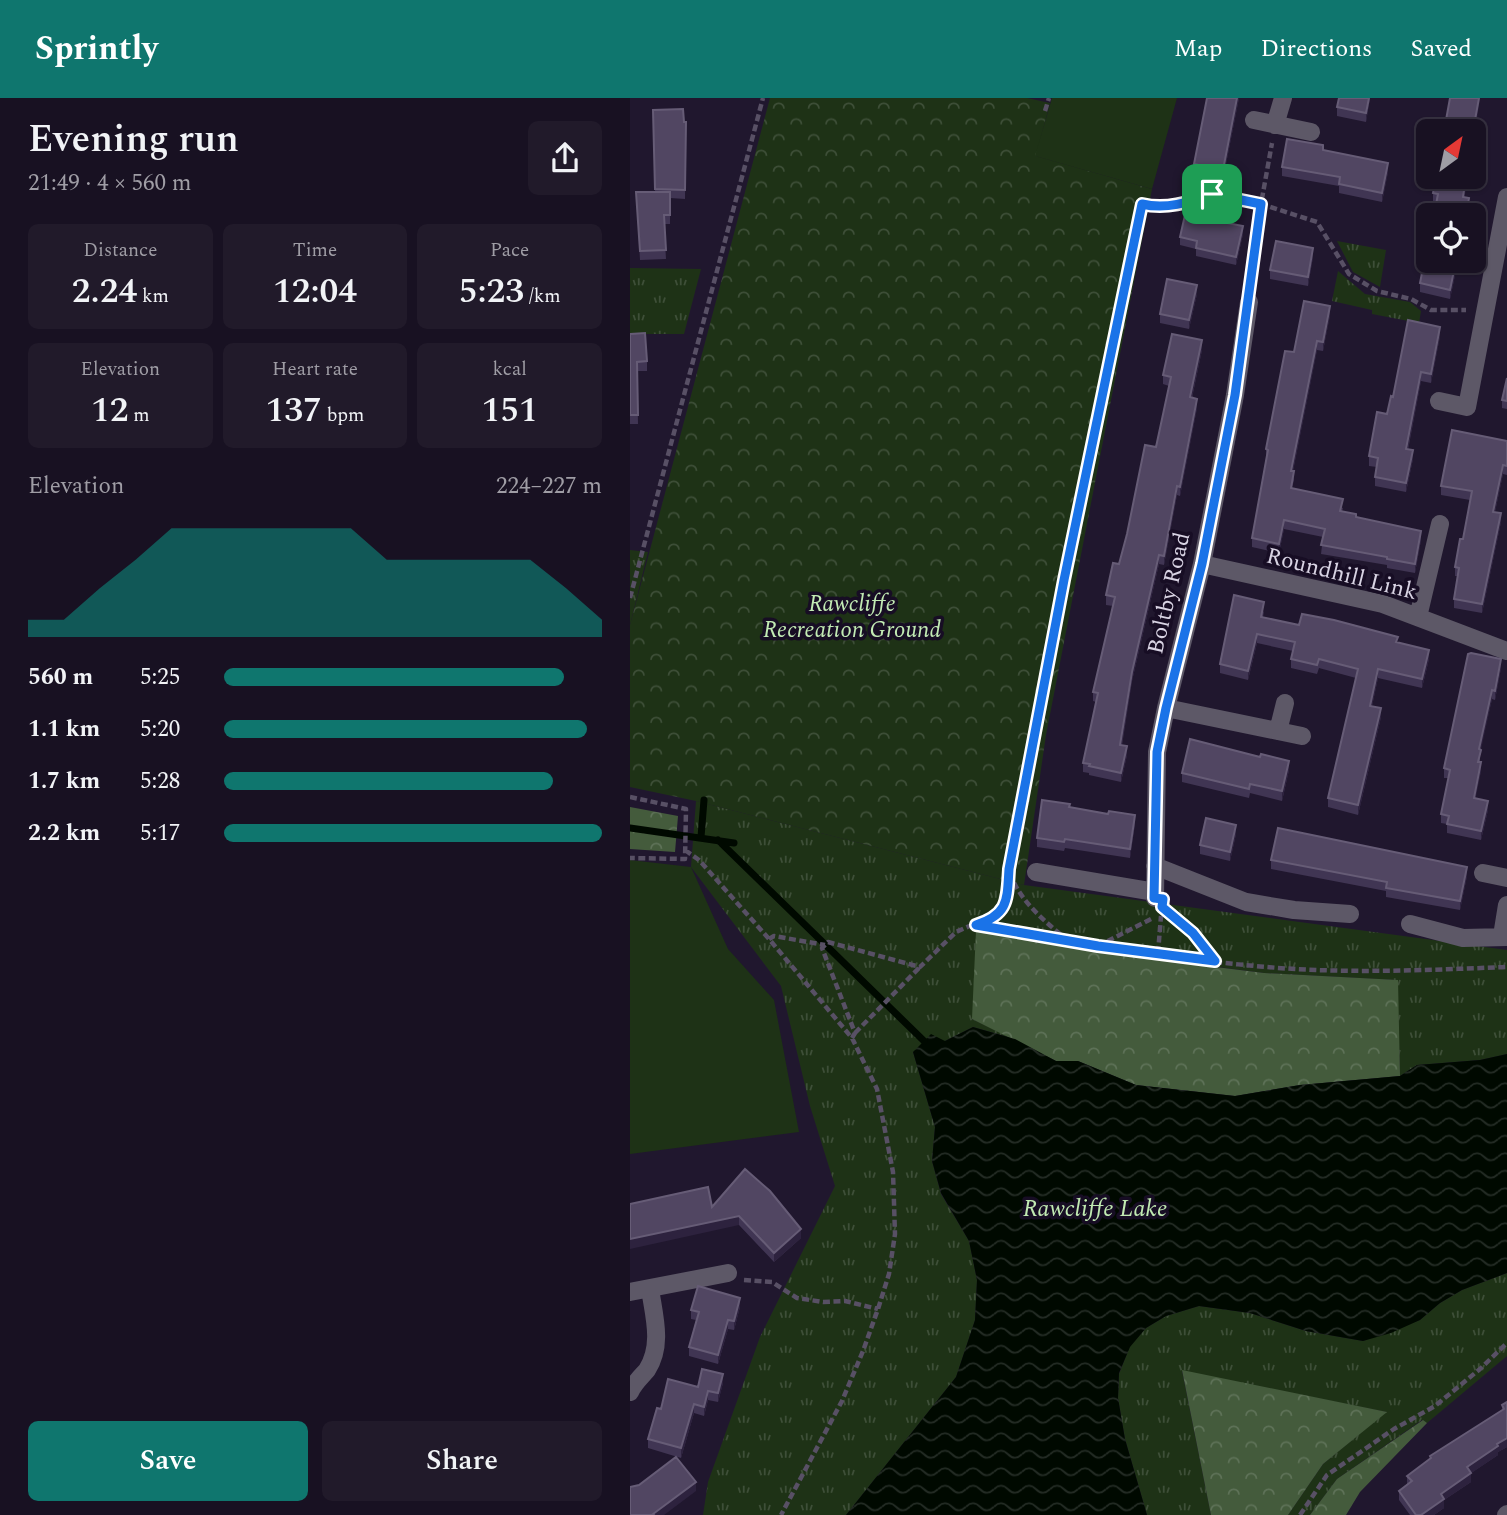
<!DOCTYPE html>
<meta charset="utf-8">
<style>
body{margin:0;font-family:Spectral,serif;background:#211a2a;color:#f1f3f6;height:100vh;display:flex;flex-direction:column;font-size:26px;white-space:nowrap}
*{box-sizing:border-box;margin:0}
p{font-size:23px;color:#9f9da5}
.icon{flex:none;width:38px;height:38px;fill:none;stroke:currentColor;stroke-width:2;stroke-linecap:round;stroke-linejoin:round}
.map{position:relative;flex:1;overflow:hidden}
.panel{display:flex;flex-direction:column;background:#181122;width:630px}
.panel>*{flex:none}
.needle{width:46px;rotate:33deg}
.controls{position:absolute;left:786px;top:21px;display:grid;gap:14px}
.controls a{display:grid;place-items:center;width:70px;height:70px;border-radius:10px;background:#181122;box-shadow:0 2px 5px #0004,0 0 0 2px #363140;font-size:35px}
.pin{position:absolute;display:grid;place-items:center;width:60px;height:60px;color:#fff;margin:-30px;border-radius:14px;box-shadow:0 4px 10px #0006}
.round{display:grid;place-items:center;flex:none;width:74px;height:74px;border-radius:10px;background:#211a2a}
.head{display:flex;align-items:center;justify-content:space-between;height:119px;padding:0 28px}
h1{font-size:38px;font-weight:600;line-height:52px}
.figures{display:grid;grid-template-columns:repeat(3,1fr);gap:10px;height:119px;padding:7px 28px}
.figures div{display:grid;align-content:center;border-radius:10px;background:#211a2a;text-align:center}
.figures b{font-size:35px;font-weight:600}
.figures small{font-size:19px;font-weight:400}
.figures p{font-size:19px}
.chart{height:196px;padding:14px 28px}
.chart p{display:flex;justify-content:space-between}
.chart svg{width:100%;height:126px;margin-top:7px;fill:#0f766e;opacity:.7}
.primary-button{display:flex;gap:14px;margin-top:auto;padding:14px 28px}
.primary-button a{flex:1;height:80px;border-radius:10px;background:#0f766e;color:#fff;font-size:28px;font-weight:600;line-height:80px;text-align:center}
.primary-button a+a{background:#211a2a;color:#f1f3f6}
ul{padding:0 28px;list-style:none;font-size:23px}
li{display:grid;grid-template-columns:112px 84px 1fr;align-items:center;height:52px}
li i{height:18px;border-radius:9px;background:#0f766e}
header{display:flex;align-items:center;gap:42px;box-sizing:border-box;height:98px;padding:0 35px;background:#0f766e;color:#fff}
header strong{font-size:33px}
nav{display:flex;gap:38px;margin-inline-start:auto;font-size:24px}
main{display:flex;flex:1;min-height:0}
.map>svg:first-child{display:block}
.grass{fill:url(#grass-tufts)}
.forest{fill:url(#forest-crowns)}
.park{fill:url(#park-crowns)}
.pitch{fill:#1e3216}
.water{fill:url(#water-waves)}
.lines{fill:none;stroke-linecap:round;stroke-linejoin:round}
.stream{stroke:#000900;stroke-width:7}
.path{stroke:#585065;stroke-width:4.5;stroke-dasharray:7 3.5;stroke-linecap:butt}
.minor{stroke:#5d5867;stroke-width:18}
.wall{fill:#403553}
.shaded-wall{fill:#2d223e}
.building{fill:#514662;stroke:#665c76;stroke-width:2}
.route-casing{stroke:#fff;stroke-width:14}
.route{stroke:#1a73e8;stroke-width:9}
.labels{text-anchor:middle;stroke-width:7;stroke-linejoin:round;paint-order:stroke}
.street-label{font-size:23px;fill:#d8d3e3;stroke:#170d24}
.park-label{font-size:23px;font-style:italic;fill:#c2ebb4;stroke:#170d24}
.water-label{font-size:24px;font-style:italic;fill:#c1eab2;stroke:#170d24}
</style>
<header>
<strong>Sprintly</strong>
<nav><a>Map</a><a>Directions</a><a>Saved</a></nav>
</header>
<main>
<section class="panel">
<div class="head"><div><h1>Evening run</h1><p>21:49 · 4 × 560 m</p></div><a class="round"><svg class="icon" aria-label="share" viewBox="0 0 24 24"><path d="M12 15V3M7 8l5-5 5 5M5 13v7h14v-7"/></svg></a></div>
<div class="figures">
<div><p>Distance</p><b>2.24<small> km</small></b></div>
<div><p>Time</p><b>12:04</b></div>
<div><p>Pace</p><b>5:23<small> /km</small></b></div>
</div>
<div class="figures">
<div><p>Elevation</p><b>12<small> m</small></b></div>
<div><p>Heart rate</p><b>137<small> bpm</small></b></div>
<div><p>kcal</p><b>151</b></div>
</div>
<div class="chart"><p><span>Elevation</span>224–227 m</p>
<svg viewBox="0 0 160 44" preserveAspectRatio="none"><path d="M0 44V38L10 38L20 27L30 17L40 6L50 6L60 6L70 6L80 6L90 6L100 17L110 17L120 17L130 17L140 17L150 27L160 38V44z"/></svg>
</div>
<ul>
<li><b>560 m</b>5:25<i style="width:90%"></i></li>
<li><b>1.1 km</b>5:20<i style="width:96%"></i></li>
<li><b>1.7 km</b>5:28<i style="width:87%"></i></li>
<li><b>2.2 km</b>5:17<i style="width:100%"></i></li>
</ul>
<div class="primary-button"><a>Save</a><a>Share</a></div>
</section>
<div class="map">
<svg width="877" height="1417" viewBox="0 0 877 1417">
<defs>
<pattern id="grass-tufts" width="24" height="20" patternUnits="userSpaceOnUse" patternTransform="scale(1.75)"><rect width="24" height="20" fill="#1e3216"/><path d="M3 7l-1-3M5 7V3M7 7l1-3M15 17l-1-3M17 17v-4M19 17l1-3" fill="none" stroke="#3e4f38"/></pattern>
<pattern id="forest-crowns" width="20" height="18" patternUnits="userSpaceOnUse" patternTransform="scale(1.75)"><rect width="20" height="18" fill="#445b3c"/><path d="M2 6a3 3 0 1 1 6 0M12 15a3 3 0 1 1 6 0" fill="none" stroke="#5e7258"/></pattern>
<pattern id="park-crowns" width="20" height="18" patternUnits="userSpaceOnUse" patternTransform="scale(1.75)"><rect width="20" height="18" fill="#1e3216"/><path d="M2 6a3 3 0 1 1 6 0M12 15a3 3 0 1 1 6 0" fill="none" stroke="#3e4f38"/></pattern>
<pattern id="water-waves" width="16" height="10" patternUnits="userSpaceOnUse" patternTransform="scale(1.75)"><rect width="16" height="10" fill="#000900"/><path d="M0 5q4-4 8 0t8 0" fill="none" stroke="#242c25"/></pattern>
</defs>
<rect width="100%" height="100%" fill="#20172e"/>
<path class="grass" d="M707 143 756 152 750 189 723 174Z
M0 170 71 171 54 236H0Z
M708 173 735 196 780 204 791 213 789 225 742 216V212L702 203Z
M0 452 18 454 0 527Z
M66 703 394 787 877 852V956L850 962 787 967 770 978 767 882 634 875 467 853 342 921 385 941 343 929 315 943 283 954 305 1029 302 1063 311 1096 339 1143 347 1182 345 1222 326 1279 216 1417H73L78 1384 130 1239 205 1088 180 1008 151 888 61 769Z
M877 1175V1258L797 1325 792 1322 707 1381 680 1417H658L693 1366 756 1314 552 1273 581 1417H517L495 1341 488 1300 489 1276 500 1248 516 1230 536 1218 569 1208 620 1215 676 1233 733 1243 790 1222 810 1205 832 1192Z"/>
<path class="forest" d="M0 709 48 718 45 754 0 751Z
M346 833 529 862 634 875 768 882 770 978 670 987 605 998 506 987 448 963H426L342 921Z
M552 1272 757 1314 693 1366 658 1417H581Z
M793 1322 797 1325 730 1394 716 1417H680L707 1381Z"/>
<path class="park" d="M140 0H397L420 5 406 58 522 91 416 637 394 787 66 703 0 689V527Z"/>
<path class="pitch" d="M422 0H547L522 91 405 58Z
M0 762 61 769 98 851 144 902 169 1034 0 1056Z"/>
<path class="water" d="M343 929 385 941 426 963H448L506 987 605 998 670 987 770 978 787 967 850 962 877 956V1175L832 1192 810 1205 790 1222 761 1235 733 1243 676 1233 620 1215 569 1208 536 1218 516 1230 500 1249 489 1275 488 1300 495 1341 517 1417H216L326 1279 345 1222 347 1182 339 1143 311 1095 302 1063 305 1029 283 954 301 936 315 943Z"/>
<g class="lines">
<path class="stream" d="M0 730 104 745
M71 739 74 702
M88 742 294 943"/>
<path class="path" d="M415 13 419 0
M622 185 631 106 642 45
M0 500 133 0
M0 699 56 711 55 761 0 760
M55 752 69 762 139 841 222 940 247 991 263 1074 265 1136 259 1176 248 1211 233 1253 212 1303 151 1417
M380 775C390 804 415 823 437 842
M538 814 563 835 585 863
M346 827C379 816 377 802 379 771L434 482 512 106 528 109 554 106 581 96 631 106 687 124 719 176 747 193 781 201 801 212H836
M139 841 144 838 195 847
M468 848 523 820
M528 855 531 818
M225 935 290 869
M222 940 225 935 192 850 198 844 290 869 326 834 342 827C440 842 538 861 637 869 717 876 797 872 877 869
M114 1182 142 1184 167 1200 193 1204 215 1203 248 1211
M670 1417 697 1377 764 1331 805 1308 850 1271 877 1245"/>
<path class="minor" d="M624 22 681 34
M645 27 653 0
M809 303 837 309 877 99
M572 466 753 506 877 553
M788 519 810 426
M536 610 672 638
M648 633 655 605
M525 768 616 804 664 812 720 816
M406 774 525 794
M853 775 877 780
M525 800 527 654 536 610 572 466 605 297 619 204
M780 826 833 840 877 839
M872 838 877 807
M0 1194 98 1175
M0 1294C4 1285 11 1279 17 1272 33 1247 24 1218 20 1191
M876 1417 877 1416"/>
</g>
<path class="wall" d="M609 0 593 81 564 75V66Z
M709 0H740L736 24 707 18V9Z
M23 12 56 24 55 101 40 100V126H34L36 161 10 162 6 94H25Z
M652 69 758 74 752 104 709 95V88L652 78Z
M803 95 835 99 839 109 838 117H804L806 105 803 104Z
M613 136 606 167 566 158V151L550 147V139Z
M683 159 678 188 640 181V172Z
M828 163 820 201 790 194V185Z
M567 196 559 231 530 225V216Z
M700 217 693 253 687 252 663 373 664 382 662 390 713 410 712 414 791 442 785 475 757 470V467L691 456 693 439 654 431 649 455 622 449V440L636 360V351L664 254Z
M0 236 17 263V273H7L8 326H0Z
M810 238 801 285 791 283 778 352 783 361 776 394 745 388V379L747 369 739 368V358L763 299Z
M572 252 562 300 567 310 550 398 547 397 534 467 529 466 502 583 492 647 497 657 491 684 459 677V675L453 674V665L466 604 463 603V594L483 508 476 507V497L489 466 526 349 539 288 533 286V277Z
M877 280V311L872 310V302Z
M877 343V377L873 376 865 414 871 424 852 515 824 510V501L828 478H825V469L833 441 840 402 811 397V388Z
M634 513 633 519 669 527 768 545 799 561 792 590 748 580 742 608 751 619 728 717 698 709V700L726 580 689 570 687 576 661 570V561L663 553 627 545 618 582 590 575V566Z
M871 570 865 602 862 601 850 652V664L851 673 845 700 858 712 851 742 817 735V726L811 725V716L818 680H814V670Z
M659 672 652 703 620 695 619 700 552 684V675Z
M440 709 505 726 500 760 435 750 434 753 407 749V740Z
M606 736 600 763 570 756V747Z
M641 762 837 778 830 812 756 799V793L641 771Z
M82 1109 171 1140 144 1164 109 1127Z
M110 1209 104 1232 98 1231 88 1266 59 1258V1249L66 1222 61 1221V1212Z
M93 1285 88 1304 78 1302 74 1318 64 1315 51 1360 18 1350V1341L31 1311 68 1289Z
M877 1304V1349L868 1354V1357L841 1375V1384L814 1402V1410L804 1417H780L769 1402V1393L777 1386V1378L800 1362V1358L872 1312V1307Z"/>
<path class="shaded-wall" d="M607 0H609L593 81V72Z
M739 0H740L736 24V15Z
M849 0H850L844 42 843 33Z
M758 65V74L752 104V95Z
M836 79H838L833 108V99Z
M839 100V109L838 117H836Z
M613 128V136L606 167V159Z
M683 150V159L678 188V179Z
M826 163H828L820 201V192Z
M567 187V196L559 231V222Z
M700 208V217L693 253V244Z
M810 229V238L801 285V276Z
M572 242V252L560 308V299Z
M687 243V252L661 382V373Z
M791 274V283L776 360V351Z
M567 301V310L550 398V389Z
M783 352V361L776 394V385Z
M873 367V376L863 423V414Z
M547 388V397L534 467V458Z
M871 415V424L852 515V506Z
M654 422V431L649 455V446Z
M791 433V442L785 475V466Z
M529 457V466L502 583 490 656V647L502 574Z
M627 536V545L618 582V573Z
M799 552V561L792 590V581Z
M871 561V570L865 602V593Z
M748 571V580L740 617V608Z
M862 592V601L849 661V651Z
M751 610V619L728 717V707Z
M497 648V657L491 684V675Z
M659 663V672L652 703V693Z
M851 664V673L844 709V700Z
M858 703V712L851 742V733Z
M505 717V726L500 760V751Z
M606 727V736L600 763V754Z
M837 769V778L830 812V803Z
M109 1118V1127L0 1151V1141Z
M171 1131V1140L144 1164V1155Z
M110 1200V1209L104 1232V1223Z
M98 1222V1231L88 1266V1257Z
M93 1276V1285L88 1304V1295Z
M78 1293V1302L74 1318V1309Z
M64 1306V1315L51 1360V1350Z
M877 1340V1349L868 1354V1357L837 1378V1369L867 1346Z
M841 1375V1384L814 1402V1410L804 1417H791L811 1396Z
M66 1384V1393L34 1417H23V1416Z"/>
<path class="building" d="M577 0H607L593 72 564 66Z
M709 0H739L736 15 707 9Z
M820 0H849L843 33H814Z
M53 11 54 24H56L55 92 25 91 23 12Z
M657 41 693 47V52L758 65 752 95 709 86 710 79 652 69Z
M806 79H836L833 99 839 100 836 117H804L808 96 803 95Z
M6 94H40V117H34L36 152 10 153Z
M555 117 613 128 606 159 566 150 567 143 550 139Z
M646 143 683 150 678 179 640 172Z
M798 145V163H826L820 192 790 185Z
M537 181 567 187 559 222 530 216Z
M674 203 700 208 693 244 687 243 661 373H664L661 390 713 401 710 413 726 416V419L791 433 785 466 757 461V459L691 447 695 431 654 422 649 446 622 440 638 352 636 351 655 253 664 254Z
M778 222 810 229 801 276 791 274 776 351 783 352 776 385 745 379 748 360 739 358 747 314 757 316 761 298 763 299Z
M15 235 17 263 7 264 8 317H0V236Z
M542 236 572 242 560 299 567 301 550 389 547 388 534 458 529 457 502 574 490 647 497 648 491 675 459 668 460 666 453 665 468 595 463 594 485 499 476 497 483 465 489 466 497 436 515 347 526 349 541 279 533 277Z
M877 280V303L872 302Z
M822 332 877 343V368L873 367 863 414 871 415 852 506 824 501 829 470 825 469 830 441H833L842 393 811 388Z
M604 497 634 504 631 519 669 527 672 516 704 522 768 539 766 544 799 552 792 581 748 571 740 608 751 610 728 707 698 700 728 571 689 561 687 567 661 561 665 544 627 536 618 573 590 566Z
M841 555 871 561 865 593 862 592 849 651 851 652 848 664H851L844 700 858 703 851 733 817 726 819 718 811 716 820 672 814 670 838 556Z
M560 641 630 659 631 656 659 663 652 693 620 686 619 691 552 675Z
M412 702 440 706 439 709 478 716 479 713 505 717 500 751 435 741 434 744 407 740Z
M576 720 606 727 600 754 570 747Z
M648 730 837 769 830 803 756 790 757 784 641 762Z
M115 1071 140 1093 171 1131 144 1155 109 1118 0 1141V1106L78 1089 82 1109Z
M68 1188 110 1200 104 1223 98 1222 88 1257 59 1249 69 1214 61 1212Z
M72 1271 93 1276 88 1295 78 1293 74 1309 64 1306 51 1350 18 1341 27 1310 31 1311 38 1281 68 1289Z
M877 1304V1340L867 1346 868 1348 837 1369 841 1375 811 1396 814 1401 791 1417H786L769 1393 782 1383 777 1378 801 1360 800 1358 874 1311 872 1307Z
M46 1359 66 1384 23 1416 24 1417H0V1389L9 1387Z"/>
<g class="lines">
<g class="route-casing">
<path id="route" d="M582 96 631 106 605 297 572 466 536 610 527 654 524 800 533 801 532 809 563 835 585 863 468 848 346 827C379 816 377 802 379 771L434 482 512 106C537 112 559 104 582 96Z"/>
</g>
<use href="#route" class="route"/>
</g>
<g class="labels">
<g class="street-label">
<text transform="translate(712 475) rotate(14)" y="8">Roundhill Link</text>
<text transform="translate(538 495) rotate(-77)" y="8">Boltby Road</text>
</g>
<g class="park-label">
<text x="222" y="513">Rawcliffe<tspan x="222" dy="26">Recreation Ground</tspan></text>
</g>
<g class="water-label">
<text x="465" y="1118">Rawcliffe Lake</text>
</g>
</g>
</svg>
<div class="controls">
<a><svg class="needle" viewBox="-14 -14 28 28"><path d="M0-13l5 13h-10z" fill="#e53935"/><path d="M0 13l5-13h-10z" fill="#9f9da5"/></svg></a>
<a><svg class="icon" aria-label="locate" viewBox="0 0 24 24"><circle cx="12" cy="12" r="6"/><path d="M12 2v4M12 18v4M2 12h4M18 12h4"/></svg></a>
</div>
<div class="pin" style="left:582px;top:96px;background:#1e9e55"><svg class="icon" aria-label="arrive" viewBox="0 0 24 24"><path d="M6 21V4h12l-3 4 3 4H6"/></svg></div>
</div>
</main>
